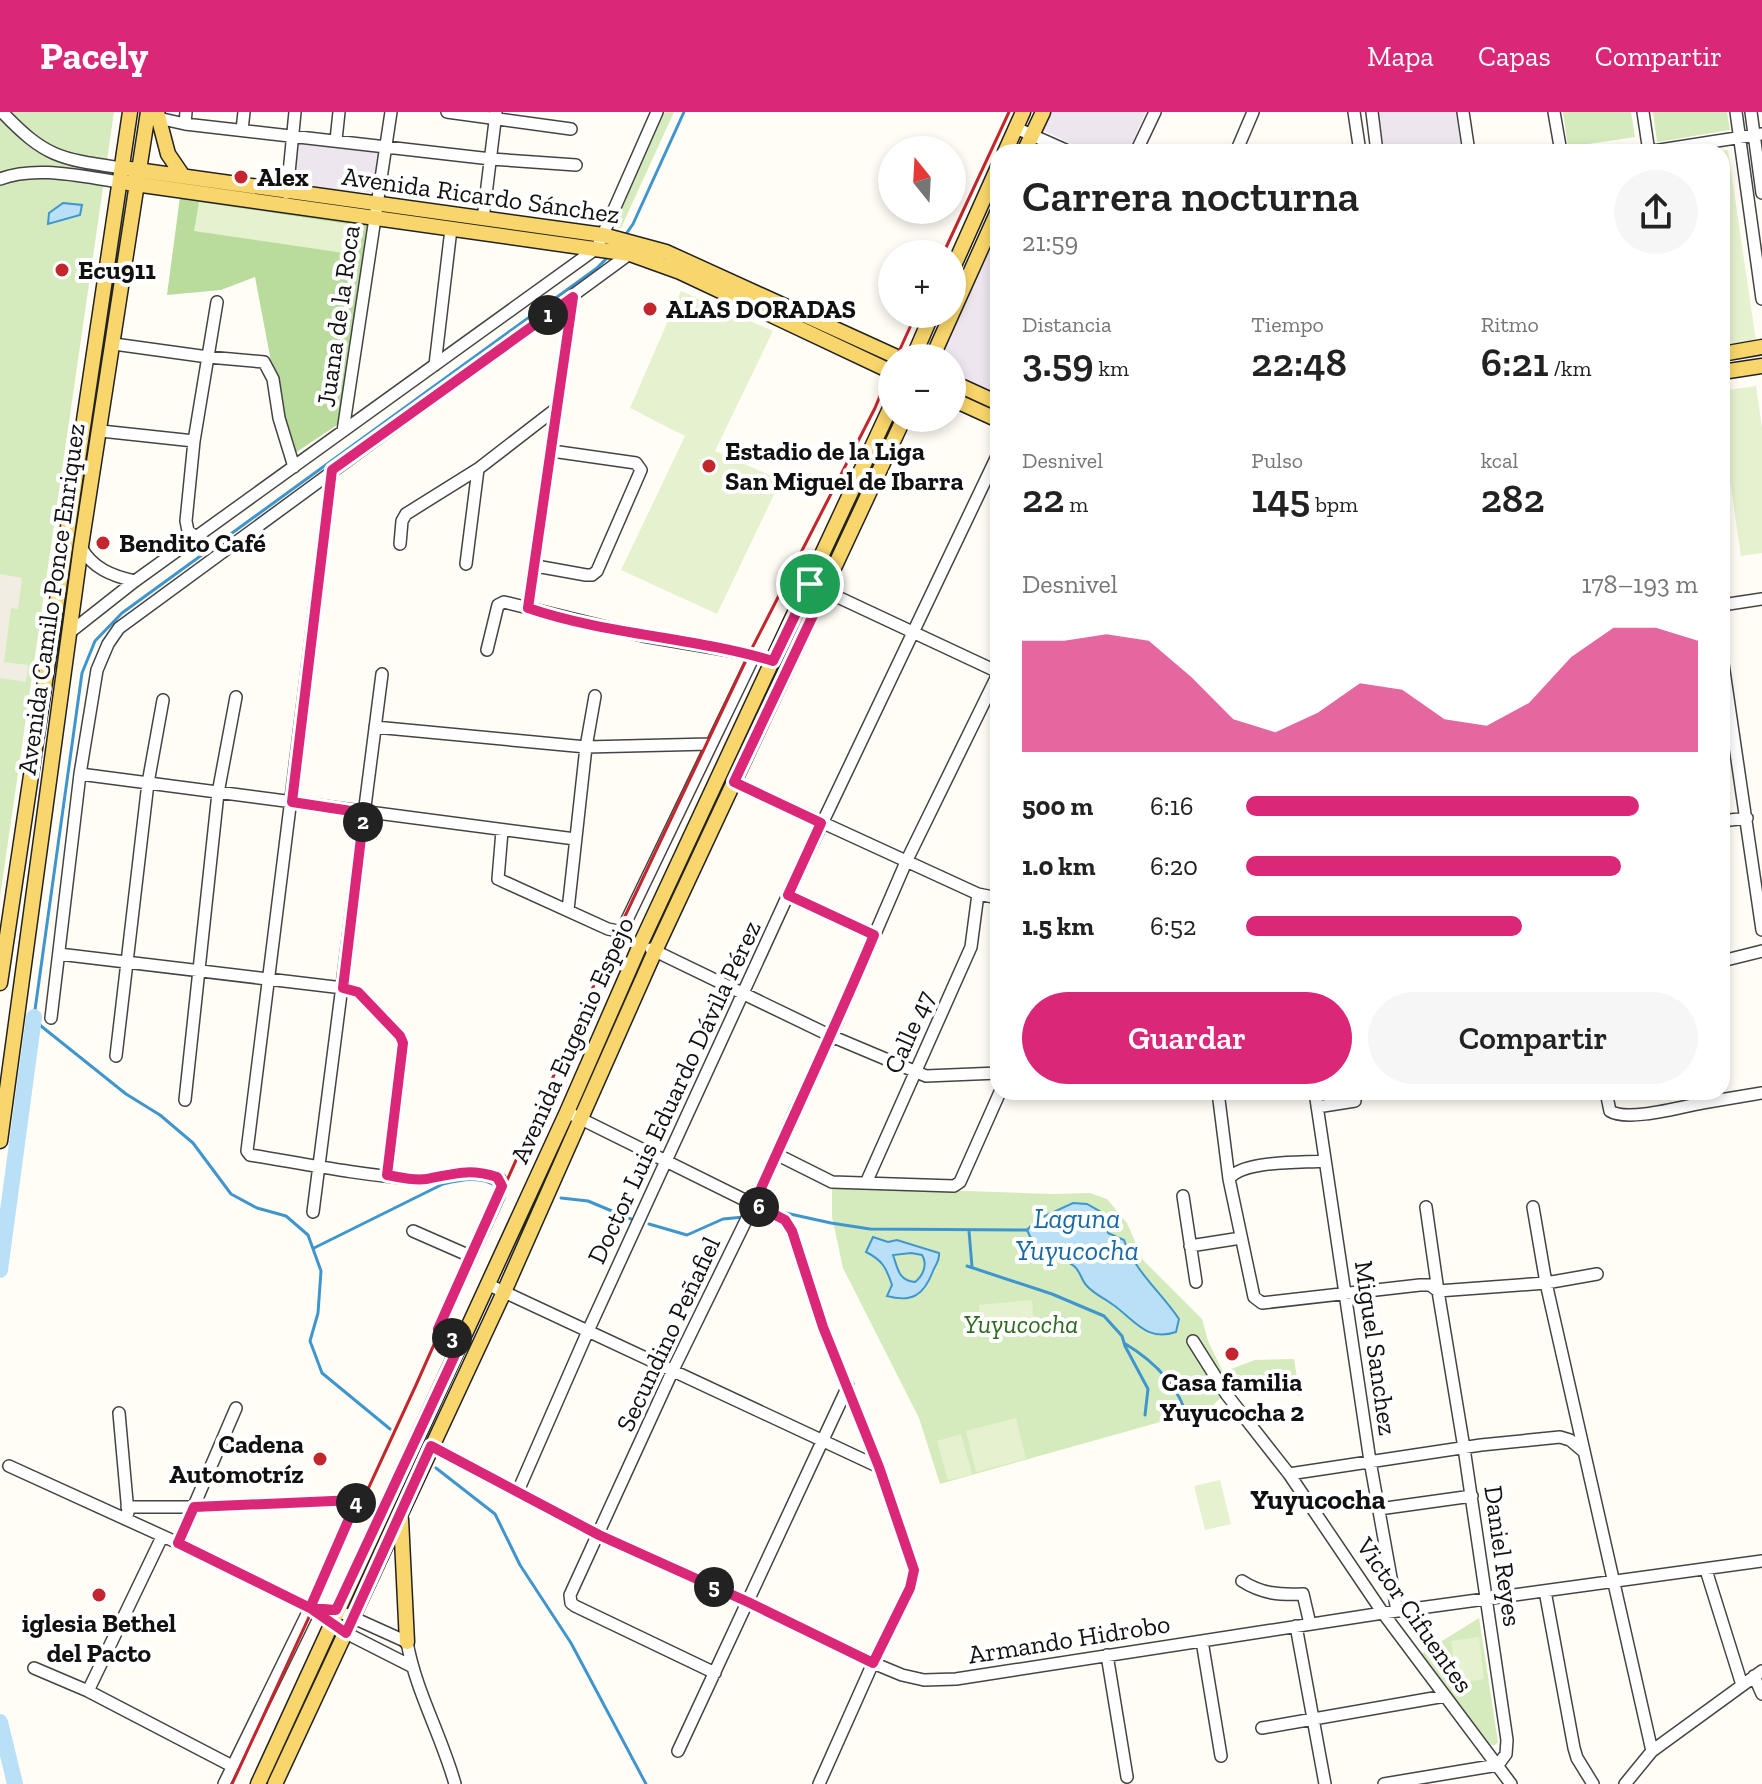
<!DOCTYPE html>
<html lang="es">
<meta charset="utf-8">
<style>
body{margin:0;font-family:"Zilla Slab",serif;background:#f6f6f6;color:#222;height:100vh;display:flex;flex-direction:column;font-size:30px;white-space:nowrap}
*{box-sizing:border-box;margin:0}
p{font-size:26px;color:#767676}
.icon{flex:none;width:44px;height:44px;fill:none;stroke:currentColor;stroke-width:2;stroke-linecap:round;stroke-linejoin:round}
.map{position:relative;flex:1;overflow:hidden}
.panel{position:absolute;left:990px;top:32px;width:740px;height:956px;display:flex;flex-direction:column;background:#fff;border-radius:24px;box-shadow:0 4px 12px #0003}
.panel>*{flex:none}
.needle{width:52px;rotate:342deg}
.buttons{position:absolute;left:878px;top:24px;display:grid;gap:16px}
.buttons a{display:grid;place-items:center;width:88px;height:88px;border-radius:50%;background:#fff;box-shadow:0 4px 12px #0003;font-size:40px}
.pin{position:absolute;display:grid;place-items:center;width:68px;height:68px;color:#fff;margin:-34px;border:4px solid #fff;border-radius:50%;box-shadow:0 2px 8px #0007}
.km{position:absolute;width:40px;height:40px;margin:-20px;border-radius:50%;background:#222;color:#fff;font-size:22px;line-height:40px;text-align:center}
.round{display:grid;place-items:center;flex:none;width:84px;height:84px;border-radius:42px;background:#f6f6f6}
.summary{display:flex;align-items:center;justify-content:space-between;height:136px;padding:0 32px}
h1{font-size:44px;font-weight:600;line-height:60px}
.metrics{display:grid;grid-template-columns:repeat(3,1fr);gap:12px;height:136px;padding:8px 32px}
.metrics div{display:grid;align-content:center}
.metrics b{font-size:40px;font-weight:600}
.metrics small{font-size:22px;font-weight:400}
.metrics p{font-size:22px}
.chart{height:224px;padding:16px 32px}
.chart p{display:flex;justify-content:space-between}
.chart svg{width:100%;height:144px;margin-top:8px;fill:#db2777;opacity:.7}
.primary-button{display:flex;gap:16px;margin-top:auto;padding:16px 32px}
.primary-button a{flex:1;height:92px;border-radius:48px;background:#db2777;color:#fff;font-size:32px;font-weight:600;line-height:92px;text-align:center}
.primary-button a+a{background:#f6f6f6;color:#222}
ul{padding:0 32px;list-style:none;font-size:26px}
li{display:grid;grid-template-columns:128px 96px 1fr;align-items:center;height:60px}
li i{height:20px;border-radius:10px;background:#db2777}
header{display:flex;align-items:center;gap:48px;box-sizing:border-box;height:112px;padding:0 40px;background:#db2777;color:#fff}
header strong{font-size:38px}
nav{display:flex;gap:44px;margin-inline-start:auto;font-size:28px}
.map>svg:first-child{display:block}
.industrial{fill:#eee6ef}
.green{fill:#d5ebbd}
.forest{fill:#b9dc9c}
.pitch{fill:#e6f2cf}
.plaza{fill:#f1ede2}
.water{fill:#b9e0f7;stroke:#3f96cf;stroke-width:2;fill-rule:evenodd}
.lines{fill:none;stroke-linecap:round;stroke-linejoin:round}
.stream{stroke:#3f96cf;stroke-width:3}
.river{stroke:#b9e0f7;stroke-width:16}
.minor-casing{stroke:#444;stroke-width:14}
.major-casing{stroke:#222;stroke-width:17}
.minor{stroke:#fff;stroke-width:11}
.major{stroke:#f9d66b;stroke-width:14}
.rail{stroke:#c4262e;stroke-width:3}
.route-casing{stroke:#fff;stroke-width:16}
.route{stroke:#db2777;stroke-width:10}
.poi-dot{fill:#c4262e;stroke:#fff;stroke-width:3}
.labels{text-anchor:middle;stroke-width:8;stroke-linejoin:round;paint-order:stroke}
.poi-label{font-size:26px;font-weight:bold;fill:#111;stroke:#fff;text-anchor:start}
.street-label{font-size:26px;fill:#111;stroke:#fff}
.park-label{font-size:26px;font-style:italic;fill:#2f6b1f;stroke:#fff}
.water-label{font-size:28px;font-style:italic;fill:#1768a6;stroke:#fff}
.neighbourhood-label{font-size:28px;font-weight:bold;fill:#111;stroke:#fff}
</style>
<header>
<strong>Pacely</strong>
<nav><a>Mapa</a><a>Capas</a><a>Compartir</a></nav>
</header>
<div class="map">
<svg width="1762" height="1672" viewBox="0 0 1762 1672">
<rect width="100%" height="100%" fill="#fffdf5"/>
<path class="industrial" d="M1051 0H1146L1128 40H1089L1042 18Z
M1377 0H1456L1462 40H1383Z
M297 28 379 36 374 81 292 73Z
M998 121V284L952 261V246H939Z"/>
<path class="green" d="M0 0H114L0 785Z
M663 0H674L621 116 611 114Z
M1563 0H1631L1635 25 1568 35Z
M1653 0H1727L1730 18 1657 30Z
M121 98 129 99 103 267 96 266Z
M91 290 100 291 59 561 50 560Z
M881 1076 1052 1082 1090 1081 1107 1087 1127 1111 1143 1148 1202 1207 1208 1229 1223 1260 1255 1248 1294 1247 1300 1284C1284 1279 1254 1269 1237 1274 1227 1277 1204 1303 1196 1312L1178 1305 940 1372 919 1306 843 1156 832 1105V1077Z
M1479 1506 1498 1630 1495 1633H1491L1421 1542Z"/>
<path class="forest" d="M180 85 369 113 340 311 289 345 255 165 221 178 167 183Z"/>
<path class="pitch" d="M1728 38 1756 229 1722 234V40H1714Z
M199 90 355 113 351 142 194 119Z
M681 179 773 219 715 339 781 368 717 502 621 458 685 324 630 296Z
M1756 274 1762 316V441L1741 444 1722 315V279Z
M1032 1188 1034 1218 982 1223 979 1193Z
M1016 1306 1026 1347 976 1360 966 1319Z
M961 1322 972 1362 948 1368 937 1329Z
M1220 1368 1231 1412 1205 1418 1194 1374Z
M1479 1525 1484 1567 1457 1571 1451 1529Z"/>
<path class="plaza" d="M0 462 22 466 18 497 11 496 4 550 28 553 26 570 0 566Z"/>
<path class="water" d="M63 91 82 93 80 103 48 112 49 101Z
M1073 1091 1087 1092 1101 1100 1108 1121 1124 1128C1135 1160 1161 1180 1179 1207L1176 1220C1146 1230 1135 1208 1112 1192 1104 1186 1094 1182 1087 1174 1081 1168 1081 1160 1074 1154 1053 1138 1042 1153 1027 1118L1036 1108Z
M873 1125 888 1130 897 1128 939 1141C940 1149 936 1151 933 1159 924 1183 912 1191 887 1184L892 1173C886 1155 882 1148 866 1140ZM911 1141 922 1143C928 1152 923 1164 915 1170 898 1168 898 1157 893 1143Z"/>
<g class="lines">
<path class="stream" d="M626 122 633 112 684 0
M561 1086 588 1089 631 1107
M781 1100 831 1111 870 1117 1027 1118
M649 1112 687 1123 723 1107 744 1105
M969 1119 972 1155
M314 1136 443 1072C460 1068 482 1063 497 1075
M967 1154 1052 1182 1104 1204 1122 1224 1125 1234 1148 1277 1145 1303
M1124 1231C1154 1249 1179 1273 1188 1308
M390 1317 322 1261 310 1229 318 1201 321 1159 308 1123 286 1104 257 1096 231 1082 193 1031 160 1003 126 982 41 914 34 905 82 561 95 529 122 501 597 156 606 147
M436 1356 495 1402 520 1453 571 1531 646 1672"/>
<path class="river" d="M0 1158 34 905
M0 1610 15 1672"/>
<g class="minor-casing">
<path id="minor" d="M2 0C46 46 60 47 122 56
M447 0 571 17
M1354 0 1360 40
M1372 0 1377 40
M1463 0 1469 40
M1554 0 1561 40
M1643 0 1649 40
M1736 0 1762 187
M1751 0 1762 81
M158 6 185 12 491 47 576 53
M185 12 186 0
M1016 16 1070 40
M242 18 244 0
M336 28 339 0
M1136 40 1155 0
M1236 40 1253 0
M1647 40 1762 22
M0 67C36 53 83 65 120 70
M287 81 295 0
M483 107 496 1
M114 232 208 245 264 250 273 267 279 306 294 355
M435 253 451 117
M101 319 194 329
M343 319 391 0
M332 358 247 1039 250 1043C305 1052 360 1063 415 1067 447 1069 465 1050 500 1067L502 1074 498 1086 438 1217 461 1230
M196 425 188 419 186 409 194 329 217 190
M400 432 402 409 406 402 478 357 557 296
M81 435C92 456 112 464 135 469
M466 452 478 357
M536 454 586 463H592L597 459 641 358 636 351 552 339
M810 472 998 560
M1722 493 1762 487
M528 496 573 185
M69 521 135 469 597 136 657 0
M487 538 498 493 504 490 643 524 749 542 773 549
M1722 545 1762 818
M375 615 586 635 710 632
M80 662 575 727
M734 670 978 782 998 786
M1722 709 1747 706
M502 719 498 767 608 817 618 819 623 816 754 544
M788 783 874 823
M568 798 586 635 595 584
M651 837 831 924 926 964 998 961
M59 842 343 876 358 880 400 924 403 931 387 1063
M1722 849 1762 839
M51 906 80 662 97 558 108 532 119 516 632 140
M116 944 148 671 163 588
M1218 980 1229 1067
M1315 980 1370 1349 1397 1499
M1606 980 1610 999C1627 1010 1681 995 1702 991L1700 980
M185 988 218 681 236 585
M1702 991 1762 981
M1317 995 1355 989
M567 1000 785 1108 792 1119 823 1215 879 1355 914 1458 910 1476 873 1551 819 1672
M776 1042 832 1070 954 1074 960 1070 1000 980
M1325 1049C1301 1051 1242 1048 1229 1067L1254 1185 1262 1191 1420 1173H1430L1438 1179 1464 1336 1507 1628 1506 1642 1498 1653 1384 1672
M866 1071 971 835 978 782
M1183 1084 1196 1170
M1426 1095 1438 1179 1546 1171 1597 1162
M1533 1095 1546 1171 1652 1639
M313 1100 382 562
M413 1119 470 1144
M1190 1134 1241 1126
M487 1172 879 1355
M1193 1229 1227 1283 1289 1362 1383 1501 1511 1672
M119 1301 128 1401
M431 1334 599 1423 748 1490 873 1551 902 1563 924 1568 956 1567 1383 1501 1762 1449
M9 1354 178 1431 314 1498 346 1521 411 1554
M1289 1362 1481 1333 1560 1325 1570 1328 1583 1339
M518 1379 588 1219 788 783 998 342
M127 1395H194L352 1388 356 1391 310 1496 224 1672
M1379 1397 1472 1384
M178 1431 236 1296
M1706 1458 1742 1573
M1242 1469C1262 1482 1280 1483 1303 1482L1310 1512
M1545 1479 1574 1636 1577 1646 1593 1672
M314 1498H336L407 1530C416 1580 441 1622 455 1672
M1296 1514 1325 1672
M1202 1529 1221 1644
M1107 1543 1127 1665
M34 1556 88 1579 162 1425
M715 1561 575 1494 571 1491 570 1483 673 1258 754 1092 795 999 831 924 906 750 998 562
M1754 1564 1762 1582
M88 1579 232 1654
M1262 1616 1445 1584
M678 1639 848 1274
M1625 1672 1652 1639 1762 1559"/>
</g>
<g class="major-casing">
<path id="major" d="M157 0 168 42 183 64
M1005 40 1023 0
M1024 40 1043 0
M130 57 603 123 666 140 899 246
M128 71 630 142 680 160 892 260
M952 158 998 55
M1722 242 1762 235
M913 246 932 202
M932 246 998 99
M1722 260 1762 254
M952 270 998 291
M952 287 998 308
M0 871 130 0
M0 1029 81 434 148 0
M401 1407 407 1530
M258 1672 567 1000 641 831 892 292
M275 1672 504 1180 655 839 904 306"/>
</g>
<use href="#minor" class="minor"/>
<use href="#major" class="major"/>
<path class="rail" d="M943 142 1009 0
M896 246 916 202
M232 1672 416 1273 618 819 749 542 875 296 892 255"/>
</g>
<g class="lines">
<g class="route-casing">
<path id="route" d="M810 472 773 549C693 525 607 523 528 496L573 185 332 358 292 690 364 701 343 876 358 880 400 924 403 931 387 1063C399 1065 413 1069 426 1067 454 1062 468 1056 497 1065L502 1074 438 1217 461 1230 336 1498 310 1496 178 1431 194 1395 355 1388V1393L310 1496 346 1521 431 1334 599 1423 748 1490 873 1551 910 1476 914 1458 879 1355 823 1215 792 1119 785 1108 754 1092C794 1002 836 914 874 823L788 783 821 711 734 670 825 478 810 472"/>
</g>
<use href="#route" class="route"/>
</g>
<g class="poi-dot">
<circle cx="241" cy="65" r="8"/>
<circle cx="62" cy="158" r="8"/>
<circle cx="650" cy="197" r="8"/>
<circle cx="709" cy="354" r="8"/>
<circle cx="103" cy="431" r="8"/>
<circle cx="1232" cy="1242" r="8"/>
<circle cx="320" cy="1347" r="8"/>
<circle cx="99" cy="1483" r="8"/>
</g>
<g class="labels">
<g class="poi-label">
<text x="257" y="74">Alex</text>
<text x="78" y="167">Ecu911</text>
<text x="666" y="206">ALAS DORADAS</text>
<text x="725" y="348">Estadio de la Liga<tspan x="725" dy="30">San Miguel de Ibarra</tspan></text>
<text x="119" y="440">Bendito Café</text>
<text x="1232" y="1279" text-anchor="middle">Casa familia<tspan x="1232" dy="30">Yuyucocha 2</tspan></text>
<text x="304" y="1341" text-anchor="end">Cadena<tspan x="304" dy="30">Automotríz</tspan></text>
<text x="99" y="1520" text-anchor="middle">iglesia Bethel<tspan x="99" dy="30">del Pacto</tspan></text>
</g>
<g class="street-label">
<text transform="translate(481 83) rotate(8)" y="9">Avenida Ricardo Sánchez</text>
<text transform="translate(338 204) rotate(-82)" y="9">Juana de la Roca</text>
<text transform="translate(51 487) rotate(-82)" y="9">Avenida Camilo Ponce Enriquez</text>
<text transform="translate(909 920) rotate(-66)" y="9">Calle 47</text>
<text transform="translate(572 928) rotate(-66)" y="9">Avenida Eugenio Espejo</text>
<text transform="translate(674 980) rotate(-65)" y="9">Doctor Luis Eduardo Dávila Pérez</text>
<text transform="translate(668 1222) rotate(-65)" y="9">Secundino Peñafiel</text>
<text transform="translate(1376 1236) rotate(82)" y="9">Miguel Sanchez</text>
<text transform="translate(1503 1444) rotate(82)" y="9">Daniel Reyes</text>
<text transform="translate(1415 1503) rotate(55)" y="9">Victor Cifuentes</text>
<text transform="translate(1069 1527) rotate(-9)" y="9">Armando Hidrobo</text>
</g>
<g class="park-label">
<text x="1021" y="1221">Yuyucocha</text>
</g>
<g class="water-label">
<text x="1077" y="1116">Laguna<tspan x="1077" dy="32">Yuyucocha</tspan></text>
</g>
<g class="neighbourhood-label">
<text x="1318" y="1397">Yuyucocha</text>
</g>
</g>
</svg>
<div class="buttons">
<a><svg class="needle" viewBox="-14 -14 28 28"><path d="M0-13l5 13h-10z" fill="#e53935"/><path d="M0 13l5-13h-10z" fill="#767676"/></svg></a>
<a>+</a>
<a>−</a>
</div>
<div class="pin" style="left:810px;top:472px;background:#1e9e55"><svg class="icon" aria-label="arrive" viewBox="0 0 24 24"><path d="M6 21V4h12l-3 4 3 4H6"/></svg></div>
<b class="km" style="left:548px;top:203px">1</b>
<b class="km" style="left:363px;top:710px">2</b>
<b class="km" style="left:452px;top:1226px">3</b>
<b class="km" style="left:356px;top:1391px">4</b>
<b class="km" style="left:714px;top:1475px">5</b>
<b class="km" style="left:759px;top:1095px">6</b>
<section class="panel">
<div class="summary"><div><h1>Carrera nocturna</h1><p>21:59</p></div><a class="round"><svg class="icon" aria-label="share" viewBox="0 0 24 24"><path d="M12 15V3M7 8l5-5 5 5M5 13v7h14v-7"/></svg></a></div>
<div class="metrics">
<div><p>Distancia</p><b>3.59<small> km</small></b></div>
<div><p>Tiempo</p><b>22:48</b></div>
<div><p>Ritmo</p><b>6:21<small> /km</small></b></div>
</div>
<div class="metrics">
<div><p>Desnivel</p><b>22<small> m</small></b></div>
<div><p>Pulso</p><b>145<small> bpm</small></b></div>
<div><p>kcal</p><b>282</b></div>
</div>
<div class="chart"><p><span>Desnivel</span>178–193 m</p>
<svg viewBox="0 0 160 44" preserveAspectRatio="none"><path d="M0 44V10L10 10L20 8L30 10L40 21L50 34L60 38L70 32L80 23L90 25L100 34L110 36L120 29L130 15L140 6L150 6L160 10V44z"/></svg>
</div>
<ul>
<li><b>500 m</b>6:16<i style="width:87%"></i></li>
<li><b>1.0 km</b>6:20<i style="width:83%"></i></li>
<li><b>1.5 km</b>6:52<i style="width:61%"></i></li>
</ul>
<div class="primary-button"><a>Guardar</a><a>Compartir</a></div>
</section>
</div>
